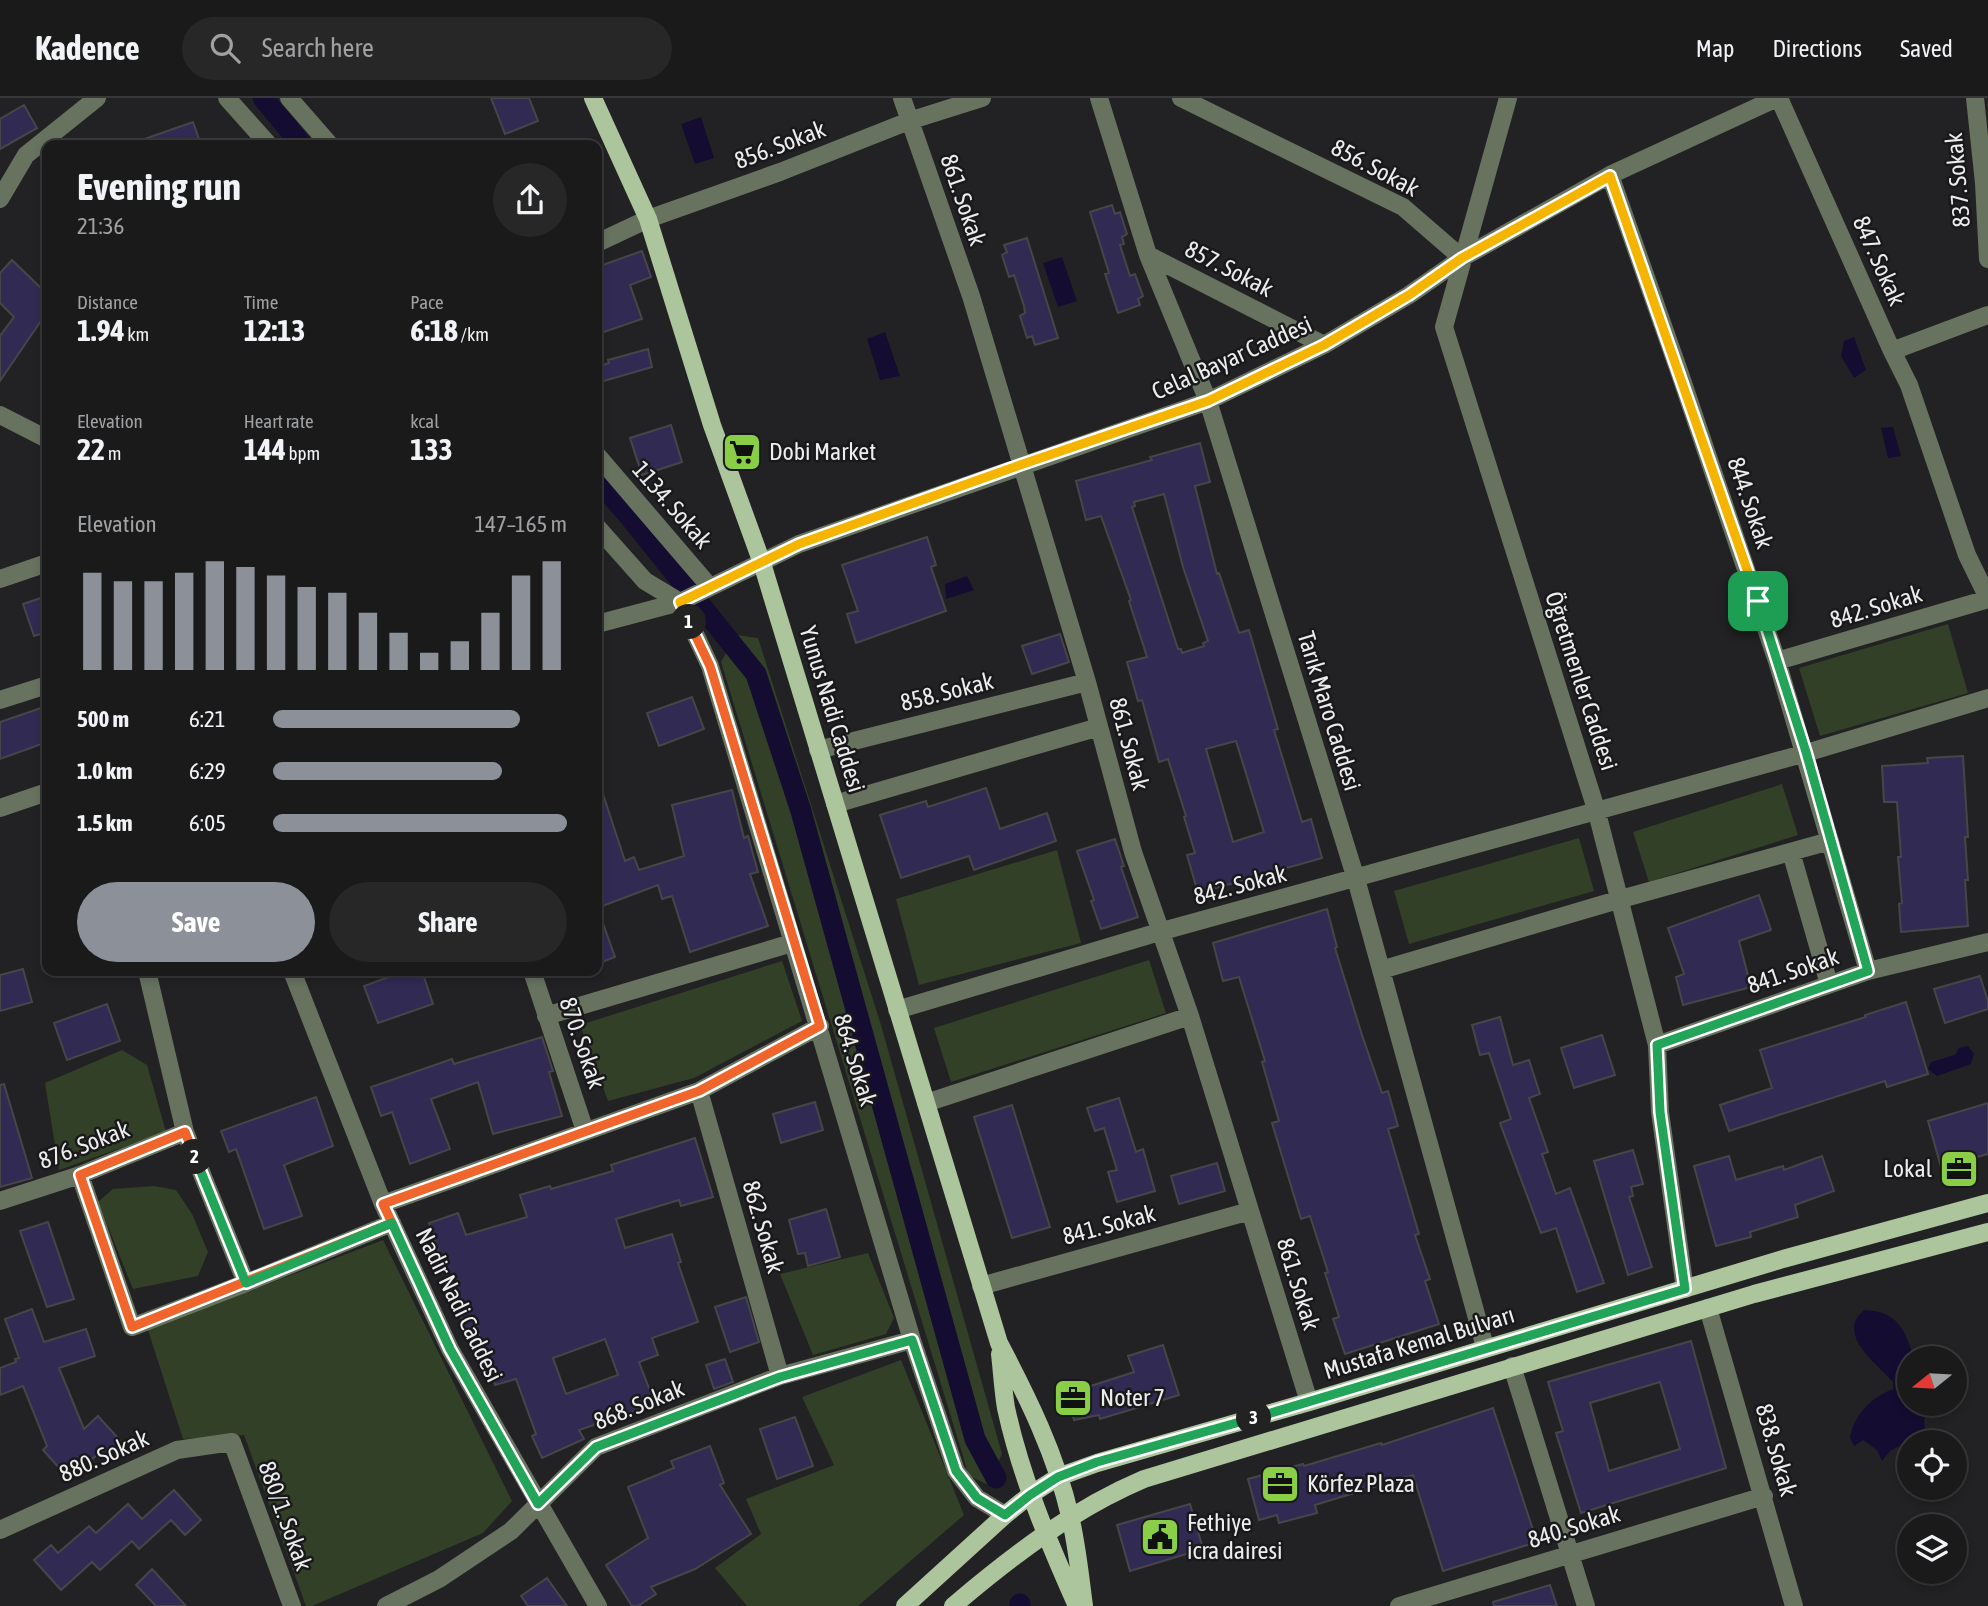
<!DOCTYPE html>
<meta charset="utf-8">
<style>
body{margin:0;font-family:"Asap Condensed",sans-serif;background:#272728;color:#f1f3f6;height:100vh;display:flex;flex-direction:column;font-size:26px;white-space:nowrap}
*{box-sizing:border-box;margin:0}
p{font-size:23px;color:#9fa1a3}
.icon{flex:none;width:38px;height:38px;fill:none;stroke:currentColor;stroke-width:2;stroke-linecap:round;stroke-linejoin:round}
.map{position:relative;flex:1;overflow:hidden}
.details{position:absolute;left:42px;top:42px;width:560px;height:836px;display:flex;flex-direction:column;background:#1a1a1b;border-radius:14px;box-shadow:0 4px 10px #0003,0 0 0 2px #38383a}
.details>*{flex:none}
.needle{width:46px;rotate:252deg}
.controls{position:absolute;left:1897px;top:1248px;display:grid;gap:14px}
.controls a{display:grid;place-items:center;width:70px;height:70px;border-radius:50%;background:#1a1a1b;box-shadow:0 4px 10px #0003,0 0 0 2px #38383a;font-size:35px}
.pin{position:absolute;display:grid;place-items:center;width:60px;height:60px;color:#fff;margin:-30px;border-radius:14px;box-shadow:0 4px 10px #0006}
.km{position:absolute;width:35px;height:35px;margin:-18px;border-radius:50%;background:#222;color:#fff;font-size:19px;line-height:35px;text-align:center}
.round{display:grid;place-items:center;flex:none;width:74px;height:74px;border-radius:37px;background:#272728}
.summary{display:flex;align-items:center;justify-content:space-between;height:119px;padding:0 35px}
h1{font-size:38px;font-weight:700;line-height:52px}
.figures{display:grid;grid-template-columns:repeat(3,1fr);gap:10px;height:119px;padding:7px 35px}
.figures div{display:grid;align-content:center}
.figures b{font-size:30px;font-weight:700}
.figures small{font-size:19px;font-weight:400}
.figures p{font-size:19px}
.chart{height:196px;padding:14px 35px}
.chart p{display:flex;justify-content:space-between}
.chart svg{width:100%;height:126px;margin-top:7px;stroke:#8c9099;stroke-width:6}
.action{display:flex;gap:14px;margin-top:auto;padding:14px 35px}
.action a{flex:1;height:80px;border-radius:42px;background:#8c9099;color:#fff;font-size:28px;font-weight:700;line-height:80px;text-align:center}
.action a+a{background:#272728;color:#f1f3f6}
ul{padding:0 35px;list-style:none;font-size:23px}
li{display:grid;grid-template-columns:112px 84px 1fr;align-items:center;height:52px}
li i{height:18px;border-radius:9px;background:#8c9099}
header{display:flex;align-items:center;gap:42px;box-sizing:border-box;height:98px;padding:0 35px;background:#1a1a1b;border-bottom:2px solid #38383a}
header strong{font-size:33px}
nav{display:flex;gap:38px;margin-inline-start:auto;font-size:24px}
.search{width:490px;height:63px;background:#272728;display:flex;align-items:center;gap:18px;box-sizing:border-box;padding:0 24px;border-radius:38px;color:#9fa1a3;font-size:26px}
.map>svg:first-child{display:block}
.green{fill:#314026}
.water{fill:#150c32}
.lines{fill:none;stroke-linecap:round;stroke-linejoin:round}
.canal{stroke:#150c32;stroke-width:21}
.building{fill:#312a53;stroke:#464648;stroke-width:2;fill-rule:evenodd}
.minor{stroke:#67735f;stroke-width:18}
.major{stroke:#adc59c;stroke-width:18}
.split-1-casing{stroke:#fff;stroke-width:14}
.split-2-casing{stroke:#fff;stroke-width:14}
.split-3-casing{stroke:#fff;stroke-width:14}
.split-4-casing{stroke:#fff;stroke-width:14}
.split-1{stroke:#f5b400;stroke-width:9}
.split-2{stroke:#f0652b;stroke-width:9}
.split-3{stroke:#22a559;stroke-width:9}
.split-4{stroke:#22a559;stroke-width:9}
.labels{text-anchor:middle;stroke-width:5;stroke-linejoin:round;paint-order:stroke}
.street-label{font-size:24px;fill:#ededee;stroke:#19191b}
.poi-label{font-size:24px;fill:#ededee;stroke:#19191b;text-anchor:start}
</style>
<header>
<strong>Kadence</strong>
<div class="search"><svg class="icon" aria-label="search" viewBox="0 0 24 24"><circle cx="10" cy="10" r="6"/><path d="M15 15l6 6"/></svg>Search here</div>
<nav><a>Map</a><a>Directions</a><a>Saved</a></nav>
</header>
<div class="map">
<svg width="1988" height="1508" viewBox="0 0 1988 1508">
<rect width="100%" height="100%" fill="#222224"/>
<path class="green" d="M1948 526 1968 595 1820 638 1799 570Z
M736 537 758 540 881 927 1002 1356 987 1386 969 1378 721 564Z
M1782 686 1798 737 1649 784 1633 734Z
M1579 740 1594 793 1409 846 1394 793Z
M1057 752 1081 845 919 887 896 801Z
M1149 862 1166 915 951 984 934 930Z
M782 863 802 923 694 980 608 1003 580 927Z
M122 952 147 967 166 1034 59 1072 45 985Z
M154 1088 176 1092 192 1116 208 1154 198 1178 133 1191 98 1104 113 1091Z
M383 1142 512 1403 483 1435 312 1508H306L244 1337 183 1341 148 1232Z
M868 1155 894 1220 886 1236 813 1257 780 1176Z
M901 1262 964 1417 858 1508H747L715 1470 761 1436 746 1401 834 1367 802 1299Z"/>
<path class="water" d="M701 19 714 60 695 66 681 26Z
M1062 159 1077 203 1058 209 1043 165Z
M885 234 900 278 880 282 867 241Z
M1854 239 1866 272 1854 280 1841 258 1844 243Z
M1893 329 1901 358 1888 360 1881 330Z
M967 478 974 492 946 501 945 486Z
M1968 948 1974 956 1971 966 1937 978 1928 971 1931 964 1955 957 1959 950Z
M1864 1212C1897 1213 1905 1231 1914 1260H1909V1306H1925L1928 1312 1924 1322 1926 1344H1909V1351L1903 1346 1890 1353 1882 1363 1877 1352 1863 1342 1854 1348 1850 1340C1854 1316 1872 1299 1893 1291V1284C1877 1266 1835 1236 1864 1212Z"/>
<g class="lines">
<path class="canal" d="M263 0 302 47
M597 381 629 418 756 576 801 713 975 1341 996 1380
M1020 1506V1508"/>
</g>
<path class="building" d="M491 0H529L538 23 505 36Z
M24 7 37 30 0 51V21Z
M193 24 201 47H133V45Z
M1112 107 1115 116 1120 114 1127 136 1122 139 1124 146 1120 147 1130 178 1135 176 1143 198 1138 201 1140 207 1118 215 1105 176 1109 175 1090 114Z
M1027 140 1058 240 1035 247 1032 238 1027 240 1020 218 1025 215 1024 208 1014 177 1009 179 1002 157 1007 154 1004 147Z
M642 153 651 179 630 187 642 221 604 234 597 213V169Z
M12 162 47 196V214L0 283V238L14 219 0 205V175Z
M648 251 652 269 597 285V269L609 265 608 262Z
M671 327 682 364 642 377 630 340Z
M1200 345 1210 384 1195 388 1217 476 1219 475 1239 535 1249 532 1278 631 1274 632 1302 724 1311 721 1322 760 1198 795 1187 757 1195 755 1184 719 1186 718 1168 661 1159 664 1142 602 1138 603 1127 564 1147 559 1129 503 1131 502 1101 418 1086 422 1076 383 1152 362 1150 359ZM1164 396 1183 469 1208 543 1203 545 1204 548 1182 555 1181 551H1178L1132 409 1135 408 1134 404ZM1236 643 1264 734 1233 744 1206 651Z
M927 439 936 467 931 469 946 513 856 545 847 516 858 513 842 467Z
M47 498V534L34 538 23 506Z
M1060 536 1069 564 1032 576 1022 548Z
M692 599 704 631 659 648 647 615Z
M47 608V644L0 661V624Z
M1963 658 1968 739H1965L1968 782H1965L1968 828 1901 834 1899 806 1902 805 1898 759H1901L1897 704H1884L1882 668 1928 665 1927 660Z
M597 687H600L625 763 634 759 639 772 684 758 672 707 732 692 744 740 748 738 758 774 750 776 768 828 690 854 672 798 662 801 658 787 597 810Z
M986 690 1000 731 1047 715 1056 743 974 772 969 758 901 780 880 717 926 703 928 709Z
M1115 741 1124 768 1121 769 1138 819 1101 831 1091 803 1094 802 1077 753Z
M1759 797 1771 832 1739 843 1751 889 1683 907 1676 879 1684 876 1668 830Z
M1327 811 1337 849 1335 850 1362 937 1382 995 1388 993 1398 1028 1388 1031 1419 1136 1415 1137 1430 1181 1425 1183 1439 1226 1345 1256 1333 1221 1339 1219 1325 1175 1328 1174 1310 1118 1301 1121 1272 1025 1279 1023 1262 964 1265 963 1239 879 1223 883 1213 845Z
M599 814 615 859 597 866V815Z
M23 871 32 904 0 913V877Z
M405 873H422L433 906 378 925 364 888Z
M1980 878 1988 904V911L1945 925 1934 891Z
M1906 904 1928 976 1887 989 1885 983 1729 1033 1720 1007 1772 990 1760 952 1866 919 1865 917Z
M107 906 120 943 67 962 54 925Z
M1500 919 1513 967 1529 962 1540 996 1529 1000 1548 1054 1542 1056 1556 1096 1570 1090 1604 1185 1577 1194 1556 1130 1541 1135 1500 1025 1511 1021 1489 955 1480 957 1472 927Z
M1602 937 1615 977 1574 990 1561 950Z
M542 939 553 973 549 974 562 1018 493 1036 478 984 431 1001 450 1051 410 1066 392 1014 381 1018 371 989 452 961 454 966Z
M4 986 32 1080 0 1089V987Z
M316 999 333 1048 284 1067 302 1118 264 1131 236 1051 229 1054 221 1033Z
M1119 1000 1136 1054 1143 1051 1155 1093 1117 1104 1108 1074 1117 1072 1104 1030 1095 1033 1087 1010Z
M815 1004 823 1032 781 1045 773 1016Z
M1988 1005V1056L1941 1069 1928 1023Z
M1012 1007 1050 1129 1012 1140 974 1019Z
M695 1040 713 1099 681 1108 679 1102 616 1121 625 1150 672 1136 681 1164 678 1165 698 1224 652 1240 658 1257 639 1264 655 1306 579 1332 584 1341 542 1360 532 1338 536 1336 516 1281 495 1287 476 1227 465 1231 429 1125 458 1115 466 1137 527 1119 520 1097 550 1088 551 1091 613 1073 611 1067ZM605 1241 618 1277 566 1296 553 1260Z
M1633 1052 1643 1086 1631 1089 1633 1098 1629 1099 1652 1169 1628 1177 1594 1063Z
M1729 1058 1736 1082 1783 1068 1784 1072 1822 1058 1834 1093 1795 1107 1798 1119 1750 1134 1751 1139 1716 1148 1694 1068Z
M1217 1065 1225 1093 1179 1106 1171 1078Z
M826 1111 840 1159 808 1168 805 1155 798 1156 789 1122Z
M48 1124 74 1201 47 1209 20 1133Z
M746 1199 759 1244 730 1254 715 1209Z
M32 1211 44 1244 86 1231 95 1258 59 1270 84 1331 98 1318 125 1348 109 1362 101 1353 70 1382 43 1352 47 1348 23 1288 0 1297V1270L16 1264 15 1261 19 1260 5 1221Z
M1691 1243 1726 1370 1581 1415 1556 1335 1563 1333 1548 1284ZM1660 1284 1680 1351 1609 1373 1590 1305Z
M1163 1247 1179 1297 1100 1321 1099 1317 1074 1322 1066 1296 1134 1274 1128 1258Z
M725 1261 733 1284 714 1291 706 1267Z
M1493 1310 1537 1444 1443 1473 1413 1377 1315 1407 1317 1415 1279 1425 1277 1417 1259 1422 1248 1381 1303 1366 1304 1368 1381 1345 1382 1347Z
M795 1319 813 1368 777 1381 760 1331Z
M710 1348 724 1385 720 1387 751 1436 695 1471 651 1489 656 1496 638 1508H632L606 1467 648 1440 628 1389 674 1370 671 1363Z
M174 1392 201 1422 185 1437 171 1422 139 1451 132 1443 100 1472 92 1464 61 1492 34 1462 51 1447 58 1455 89 1428 96 1435 128 1406 142 1421Z
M1190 1406 1203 1451 1130 1473 1117 1427Z
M152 1471 186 1508H156L136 1487Z
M547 1480 567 1508H528L521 1498Z
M1550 1487 1557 1508H1494L1493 1504Z"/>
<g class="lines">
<path class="minor" d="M227 0 269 47
M289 0 330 47
M902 0 971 198 1087 584 1133 754 1190 918 1309 1304
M1099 0 1148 157 1208 303 1356 781 1485 1249
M1181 0 1403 109 1462 160
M1508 0 1444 229 1596 711 1657 947 1660 1014 1685 1191
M1779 0 1892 253 1988 217
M1975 0 1984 85 1988 161
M1610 77 1680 276 1777 563 1868 873
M0 101 26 57 97 0
M597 145 648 121 780 74 909 23 982 0
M1148 157 1324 247
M1892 253 1909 287 1967 457 1988 500
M0 317 47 341
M597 357 710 489
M597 429 645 483 680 504 710 568 912 1242 956 1373 977 1400 1005 1417
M0 481 47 465
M597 526 680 504 799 446 1208 303 1324 247 1409 197 1462 160 1610 77 1777 0
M1777 563 1988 501
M0 602 47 587
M818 652 1087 584
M835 706 1099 629
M0 710 47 694
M1791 754 1829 886
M1381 872 1621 801 1830 743
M147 873 185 1034 246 1185 392 1125
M292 873 383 1106 450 1251 598 1508
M532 873 585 1033
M897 912 1159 834 1806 655 1988 600
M546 918 792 845
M1657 947 1868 873 1988 844
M699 993 780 1278
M926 1005 1190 918
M80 1077 132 1229 246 1185
M0 1103 80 1077 185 1034
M383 1106 699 993 820 928
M981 1188 1250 1113
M1708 1210 1794 1508
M1512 1268 1586 1508
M0 1432 177 1352 232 1344 292 1508
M386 1508 439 1481 511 1433 596 1349 780 1278 912 1242
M1399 1508 1764 1398"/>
<path class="major" d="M593 0 648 121 712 327 762 465 999 1245C1028 1300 1056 1357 1070 1418 1077 1447 1080 1478 1084 1508
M1000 1256C1002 1273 1003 1292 1006 1310 1021 1379 1048 1443 1077 1508
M905 1508 1005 1417 1030 1397 1058 1379 1097 1365 1309 1304 1783 1161 1988 1105
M953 1508C1012 1458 1073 1411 1144 1381L1754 1196 1988 1134"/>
</g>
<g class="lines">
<g class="split-1-casing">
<path id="split-1" d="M689 524 680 504 799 446 1020 367 1208 303 1324 247 1409 197 1462 160 1610 78 1758 503"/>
</g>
<g class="split-2-casing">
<path id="split-2" d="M195 1059 185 1034 80 1077 132 1229 392 1125 383 1106 699 993 820 928 710 568 689 524"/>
</g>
<g class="split-3-casing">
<path id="split-3" d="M195 1059 246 1185 392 1125 450 1251 538 1406 596 1349 780 1279 912 1242 956 1373 977 1400 1005 1417 1030 1397 1058 1379 1097 1364 1254 1320"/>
</g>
<g class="split-4-casing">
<path id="split-4" d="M1254 1320 1685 1191 1660 1014 1657 947 1868 873 1806 654 1758 503"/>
</g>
<use href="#split-1" class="split-1"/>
<use href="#split-2" class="split-2"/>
<use href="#split-3" class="split-3"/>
<use href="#split-4" class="split-4"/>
</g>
<defs>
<g id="supermarket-square" transform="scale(2.0125)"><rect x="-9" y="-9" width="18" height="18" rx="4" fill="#8ace48" stroke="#19191b"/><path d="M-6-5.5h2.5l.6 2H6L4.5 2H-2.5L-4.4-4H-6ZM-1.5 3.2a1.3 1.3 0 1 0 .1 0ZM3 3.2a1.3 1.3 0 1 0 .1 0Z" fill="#111"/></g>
<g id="office-square" transform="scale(2.0125)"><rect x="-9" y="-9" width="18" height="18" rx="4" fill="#8ace48" stroke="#19191b"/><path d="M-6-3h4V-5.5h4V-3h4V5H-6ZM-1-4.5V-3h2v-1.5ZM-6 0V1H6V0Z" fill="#111"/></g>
<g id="civic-square" transform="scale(2.0125)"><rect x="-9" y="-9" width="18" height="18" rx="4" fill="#8ace48" stroke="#19191b"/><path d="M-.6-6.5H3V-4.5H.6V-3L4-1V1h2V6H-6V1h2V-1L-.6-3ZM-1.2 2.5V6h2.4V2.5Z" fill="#111"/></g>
</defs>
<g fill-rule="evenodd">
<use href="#supermarket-square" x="742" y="354"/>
<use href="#office-square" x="1959" y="1071"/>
<use href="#office-square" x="1073" y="1300"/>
<use href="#office-square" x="1280" y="1386"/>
<use href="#civic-square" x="1160" y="1439"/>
</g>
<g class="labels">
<g class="street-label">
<text transform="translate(780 47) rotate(-21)" y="8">856. Sokak</text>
<text transform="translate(1375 70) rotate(28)" y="8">856. Sokak</text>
<text transform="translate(1958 82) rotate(-95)" y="8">837. Sokak</text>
<text transform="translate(963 102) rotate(71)" y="8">861. Sokak</text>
<text transform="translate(1879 163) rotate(66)" y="8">847. Sokak</text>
<text transform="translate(1229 171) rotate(27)" y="8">857. Sokak</text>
<text transform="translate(1232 260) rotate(-24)" y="8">Celal Bayar Caddesi</text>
<text transform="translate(1750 405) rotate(71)" y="8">844. Sokak</text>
<text transform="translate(672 407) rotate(49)" y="8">1134. Sokak</text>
<text transform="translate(1876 509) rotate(-17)" y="8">842. Sokak</text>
<text transform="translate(1581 583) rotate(72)" y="8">Öğretmenler Caddesi</text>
<text transform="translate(947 594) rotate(-14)" y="8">858. Sokak</text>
<text transform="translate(832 611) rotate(73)" y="8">Yunus Nadi Caddesi</text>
<text transform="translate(1329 613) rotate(73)" y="8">Tarık Maro Caddesi</text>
<text transform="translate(1129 646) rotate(75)" y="8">861. Sokak</text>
<text transform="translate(1240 787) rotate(-15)" y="8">842. Sokak</text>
<text transform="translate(1793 873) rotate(-19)" y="8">841. Sokak</text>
<text transform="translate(582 945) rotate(71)" y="8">870. Sokak</text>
<text transform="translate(855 962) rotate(73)" y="8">864. Sokak</text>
<text transform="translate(84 1047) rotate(-21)" y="8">876. Sokak</text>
<text transform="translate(1109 1127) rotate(-15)" y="8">841. Sokak</text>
<text transform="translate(763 1129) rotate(74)" y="8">862. Sokak</text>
<text transform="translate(1298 1186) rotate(73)" y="8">861. Sokak</text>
<text transform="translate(459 1207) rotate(64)" y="8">Nadir Nadi Caddesi</text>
<text transform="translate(1419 1245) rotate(-17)" y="8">Mustafa Kemal Bulvarı</text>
<text transform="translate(639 1307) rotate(-22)" y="8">868. Sokak</text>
<text transform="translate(1776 1352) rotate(74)" y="8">838. Sokak</text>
<text transform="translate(104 1358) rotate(-24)" y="8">880. Sokak</text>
<text transform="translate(285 1418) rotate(70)" y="8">880/1. Sokak</text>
<text transform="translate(1574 1429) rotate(-17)" y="8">840. Sokak</text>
</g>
<g class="poi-label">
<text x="769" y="362">Dobi Market</text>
<text x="1932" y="1079" text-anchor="end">Lokal</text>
<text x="1100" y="1308">Noter 7</text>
<text x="1307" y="1394">Körfez Plaza</text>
<text x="1187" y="1433">Fethiye<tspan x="1187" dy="28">icra dairesi</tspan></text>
</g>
</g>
</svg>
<div class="controls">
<a><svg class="needle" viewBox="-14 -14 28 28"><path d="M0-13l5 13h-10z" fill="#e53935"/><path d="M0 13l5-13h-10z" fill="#9fa1a3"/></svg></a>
<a><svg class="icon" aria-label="locate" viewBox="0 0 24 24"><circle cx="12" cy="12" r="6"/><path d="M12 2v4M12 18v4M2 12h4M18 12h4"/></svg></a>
<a><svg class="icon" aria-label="layers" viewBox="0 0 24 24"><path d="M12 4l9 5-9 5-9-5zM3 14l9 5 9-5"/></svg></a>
</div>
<div class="pin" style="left:1758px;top:503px;background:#1e9e55"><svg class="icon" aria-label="arrive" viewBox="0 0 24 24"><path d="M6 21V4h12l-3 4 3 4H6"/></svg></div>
<b class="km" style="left:689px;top:524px">1</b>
<b class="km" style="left:195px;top:1059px">2</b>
<b class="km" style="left:1254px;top:1320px">3</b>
<section class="details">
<div class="summary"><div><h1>Evening run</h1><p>21:36</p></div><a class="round"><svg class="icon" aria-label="share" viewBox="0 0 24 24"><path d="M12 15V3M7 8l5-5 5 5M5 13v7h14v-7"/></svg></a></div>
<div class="figures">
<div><p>Distance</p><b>1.94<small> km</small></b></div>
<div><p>Time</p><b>12:13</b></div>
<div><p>Pace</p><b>6:18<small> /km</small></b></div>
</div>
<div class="figures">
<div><p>Elevation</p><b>22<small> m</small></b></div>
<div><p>Heart rate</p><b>144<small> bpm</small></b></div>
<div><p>kcal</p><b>133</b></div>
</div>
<div class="chart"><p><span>Elevation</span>147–165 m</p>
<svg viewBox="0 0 160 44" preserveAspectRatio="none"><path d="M5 44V10M15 44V13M25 44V13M35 44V10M45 44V6M55 44V8M65 44V11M75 44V15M85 44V17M95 44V24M105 44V31M115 44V38M125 44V34M135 44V24M145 44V11M155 44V6"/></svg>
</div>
<ul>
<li><b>500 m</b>6:21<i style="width:84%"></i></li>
<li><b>1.0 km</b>6:29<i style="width:78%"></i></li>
<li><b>1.5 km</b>6:05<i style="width:100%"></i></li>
</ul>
<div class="action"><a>Save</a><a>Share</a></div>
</section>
</div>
